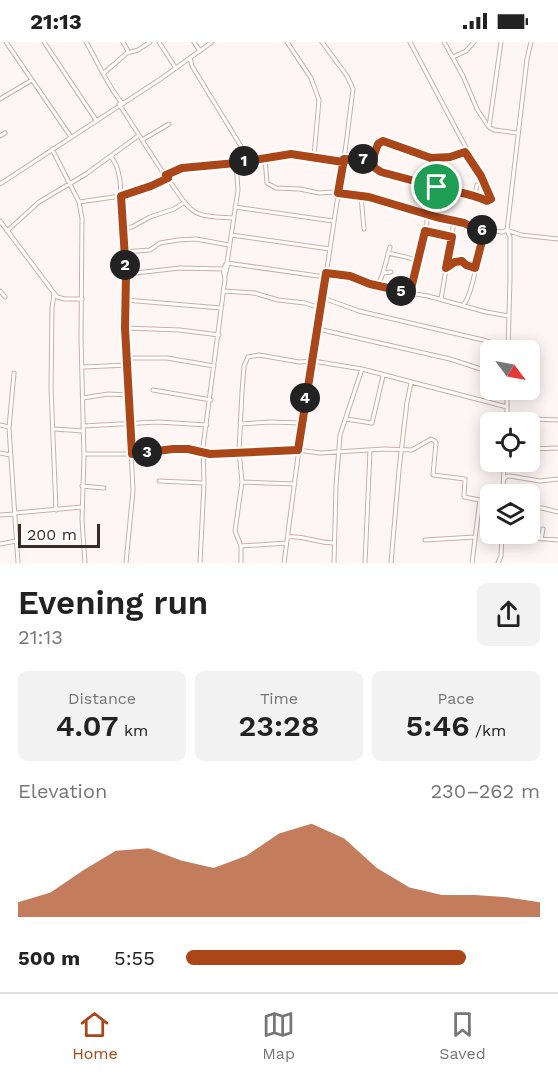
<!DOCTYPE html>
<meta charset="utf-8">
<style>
body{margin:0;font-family:"Work Sans",sans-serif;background:#f2f2f2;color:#222;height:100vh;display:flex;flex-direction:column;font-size:22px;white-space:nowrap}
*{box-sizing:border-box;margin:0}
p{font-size:20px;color:#767676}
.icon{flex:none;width:33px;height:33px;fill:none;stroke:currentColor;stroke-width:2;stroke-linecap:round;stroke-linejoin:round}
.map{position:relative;height:521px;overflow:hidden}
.side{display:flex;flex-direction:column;background:#fff;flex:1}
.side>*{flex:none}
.needle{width:39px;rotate:122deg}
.fabs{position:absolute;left:480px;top:298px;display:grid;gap:12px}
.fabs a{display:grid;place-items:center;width:60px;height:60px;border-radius:9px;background:#fff;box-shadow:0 3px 15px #0003;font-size:30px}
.scale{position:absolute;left:18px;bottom:15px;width:82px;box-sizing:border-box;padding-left:6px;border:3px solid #372b26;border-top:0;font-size:16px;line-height:21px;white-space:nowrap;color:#372b26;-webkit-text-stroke:4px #fff;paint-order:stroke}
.pin{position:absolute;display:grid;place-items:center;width:51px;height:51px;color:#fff;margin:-26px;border:3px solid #fff;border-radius:50%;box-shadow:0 2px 6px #0007}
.km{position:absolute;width:30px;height:30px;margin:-15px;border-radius:50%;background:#222;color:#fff;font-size:16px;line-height:30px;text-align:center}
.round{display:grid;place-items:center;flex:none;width:63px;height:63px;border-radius:9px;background:#f2f2f2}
.headline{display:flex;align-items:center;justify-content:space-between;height:102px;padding:0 18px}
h1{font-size:33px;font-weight:600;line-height:45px}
.metrics{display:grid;grid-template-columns:repeat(3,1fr);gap:9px;height:102px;padding:6px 18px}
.metrics div{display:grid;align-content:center;border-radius:9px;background:#f2f2f2;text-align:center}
.metrics b{font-size:30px;font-weight:600}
.metrics small{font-size:16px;font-weight:400}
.metrics p{font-size:16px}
.chart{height:168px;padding:12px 18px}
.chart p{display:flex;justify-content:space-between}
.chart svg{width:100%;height:108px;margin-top:6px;fill:#ab4618;opacity:.7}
ul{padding:0 18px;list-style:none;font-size:20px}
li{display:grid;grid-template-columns:96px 72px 1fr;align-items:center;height:45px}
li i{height:15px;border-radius:8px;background:#ab4618}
.status{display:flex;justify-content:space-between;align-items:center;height:42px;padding:0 30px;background:#fff;direction:ltr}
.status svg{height:16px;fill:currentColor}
.menu{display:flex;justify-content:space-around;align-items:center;height:84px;border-top:2px solid #e0e0e0;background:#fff;font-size:16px;color:#767676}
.menu a{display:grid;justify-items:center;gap:3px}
.menu .active{color:#ab4618}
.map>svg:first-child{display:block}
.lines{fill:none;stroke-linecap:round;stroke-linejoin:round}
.minor-casing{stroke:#cdaea3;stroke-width:5}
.minor{stroke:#fff;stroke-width:3}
.route-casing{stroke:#fff;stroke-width:12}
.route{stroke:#ab4618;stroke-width:8}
</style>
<div class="status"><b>21:13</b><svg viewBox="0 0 49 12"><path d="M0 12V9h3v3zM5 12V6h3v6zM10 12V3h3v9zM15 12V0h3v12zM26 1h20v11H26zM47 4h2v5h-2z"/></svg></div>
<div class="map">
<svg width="558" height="521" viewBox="0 0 558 521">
<rect width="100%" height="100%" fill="#fdf6f4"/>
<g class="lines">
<g class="minor-casing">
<path id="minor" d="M6 0 71 95
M44 0 96 78
M86 0C98 20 107 43 122 61
M159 0 175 25
M194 0 200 9
M287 0 311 36 319 58 314 114
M322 0 347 34 353 47 344 118
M444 0 463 34 477 67 488 84
M501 0 489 85 494 88 518 91
M127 11 138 8 150 0
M453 15 466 9 474 0
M190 16 192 24 242 106 247 118
M104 31 127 11 128 9 123 0
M0 57 32 38
M119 62 162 129 166 133 182 126 236 121 291 113 343 120 313 319 306 354 284 521
M0 94 5 91
M142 98 169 82
M52 107 79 160 82 176 81 296 84 415 82 478 85 521
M111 114 117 125 120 138 126 232 125 286 133 448 126 521
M265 116 267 141 276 146 300 147 319 151 332 150 369 155 436 175 464 181 474 186 502 190 507 188 521 193 558 197
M344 117 372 119 375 126 384 131 449 149 475 153 487 158 491 157 481 134 410 0
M372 119 378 102 383 99 436 116 467 111
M168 137C193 172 189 174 233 176
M0 142 162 36 212 0
M475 153 477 143
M361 154 364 187
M79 160 121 154 151 144 168 136
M235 165 333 179
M0 179 57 255 65 257H82
M123 186 132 185 150 175 174 167 185 160
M7 189 39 160 86 132 138 94
M425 189 452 195
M231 193 330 207
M480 198 485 191H490L493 188
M124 210 150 208 160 201 178 198 196 197 229 203
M388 211C399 214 407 214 417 219
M227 221 325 235
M448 224 455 220 462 219 466 223 475 227
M326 231 350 233 370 242 397 249 428 254 486 270 509 274
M383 231 390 205
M126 232 180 226 223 227
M225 234 228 221
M378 244 383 231 391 230
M0 249 5 255
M223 249 254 251 278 258 305 261 320 266
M410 251C413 240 416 229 417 218 420 203 430 187 426 171
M54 252 52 266 51 345 56 468
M323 256 359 269 483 298 508 306
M441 257 454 180
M125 258 221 266
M463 263C472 255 483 197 480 186
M125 286 180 288 219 293
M318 287 450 317 490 330
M508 309 510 236V195L507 188 527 17 531 0
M127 316H167L214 324
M84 325 127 323
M14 331 9 386 18 521
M153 348 211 358
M83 356 108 352 128 353
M507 376 558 378
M346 377 372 381 383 334
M507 381V348
M240 382 270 380 302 381
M0 383 9 385
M83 384 158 380 207 383
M54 387 83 389
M530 407 558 406
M0 411 10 413
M84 412H132L173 407H188L210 412 298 408 320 411 384 407 412 408 431 397 435 399 436 401 433 433 465 437 464 455 480 458 472 521
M504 437 507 434H510L540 439 558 437
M159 439 204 441
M242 440 295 442
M82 444 104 446
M503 453 504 420
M530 466H542L558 470
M15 471 82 465
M0 473 15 472
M502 493 558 498
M288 495C302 493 318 501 333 501
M541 497 543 487
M425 498 475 495
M0 502 16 499
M241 504 286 501
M200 521 204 441 203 405 225 237 223 227 227 221 238 148 236 121
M241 521V504L235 489 242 440 239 409 242 350 244 324 248 315 259 313 299 320 313 319 362 327 507 365
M334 521 336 444 340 393 362 327
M365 521 370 409
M391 521 399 428 407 360 411 341
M498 521 501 514 502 493"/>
</g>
<use href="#minor" class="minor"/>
</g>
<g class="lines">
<g class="route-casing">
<path id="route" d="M437 145 381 130 375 126 372 119 369 118 344 117 343 120 291 112 236 121 182 126 166 133 168 136 151 144 121 154 126 232 125 286 132 412 173 407H188L210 412 298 408 326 231 350 234 370 242 410 251 425 189 452 195 446 226 455 220 462 219 466 223 475 226 481 203 480 186H474L464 181 436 175 369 155 338 151 344 117 372 119 378 102 383 99 431 116 450 115 465 110 481 134 491 157 487 159C471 151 453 150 437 145"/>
</g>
<use href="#route" class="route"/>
</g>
</svg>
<div class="fabs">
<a><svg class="needle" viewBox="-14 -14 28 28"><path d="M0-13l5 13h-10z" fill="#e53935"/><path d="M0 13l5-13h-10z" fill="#767676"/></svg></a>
<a><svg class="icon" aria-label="locate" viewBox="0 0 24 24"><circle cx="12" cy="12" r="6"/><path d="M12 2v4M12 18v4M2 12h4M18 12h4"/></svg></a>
<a><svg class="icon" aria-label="layers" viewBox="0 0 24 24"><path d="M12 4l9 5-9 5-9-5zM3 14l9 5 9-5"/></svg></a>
</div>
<div class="scale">200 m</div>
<div class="pin" style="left:437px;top:145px;background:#1e9e55"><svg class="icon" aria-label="arrive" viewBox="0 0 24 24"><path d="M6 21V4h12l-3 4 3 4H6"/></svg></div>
<b class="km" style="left:244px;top:119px">1</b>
<b class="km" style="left:125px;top:223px">2</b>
<b class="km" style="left:147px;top:410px">3</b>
<b class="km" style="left:305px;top:356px">4</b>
<b class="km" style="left:401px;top:249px">5</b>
<b class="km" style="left:482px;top:188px">6</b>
<b class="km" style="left:363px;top:117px">7</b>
</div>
<section class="side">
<div class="headline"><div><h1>Evening run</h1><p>21:13</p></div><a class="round"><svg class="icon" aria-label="share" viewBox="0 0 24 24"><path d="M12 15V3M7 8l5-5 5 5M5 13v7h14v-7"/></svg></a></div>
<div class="metrics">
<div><p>Distance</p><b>4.07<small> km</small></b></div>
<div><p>Time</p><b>23:28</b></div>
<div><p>Pace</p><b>5:46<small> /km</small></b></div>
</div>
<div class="chart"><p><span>Elevation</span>230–262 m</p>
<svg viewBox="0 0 160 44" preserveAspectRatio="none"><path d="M0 44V38L10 34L20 25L30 17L40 16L50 21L60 24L70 19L80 10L90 6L100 12L110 24L120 32L130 35L140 35L150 36L160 38V44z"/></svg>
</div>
<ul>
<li><b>500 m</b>5:55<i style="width:79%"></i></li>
</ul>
</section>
<nav class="menu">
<a class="active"><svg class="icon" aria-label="home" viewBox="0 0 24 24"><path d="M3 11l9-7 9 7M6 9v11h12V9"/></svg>Home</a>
<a><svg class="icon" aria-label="map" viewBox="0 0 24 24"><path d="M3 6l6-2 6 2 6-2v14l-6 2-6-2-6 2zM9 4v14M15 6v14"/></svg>Map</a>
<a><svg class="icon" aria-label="saved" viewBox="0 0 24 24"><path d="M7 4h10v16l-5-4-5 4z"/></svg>Saved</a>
</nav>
